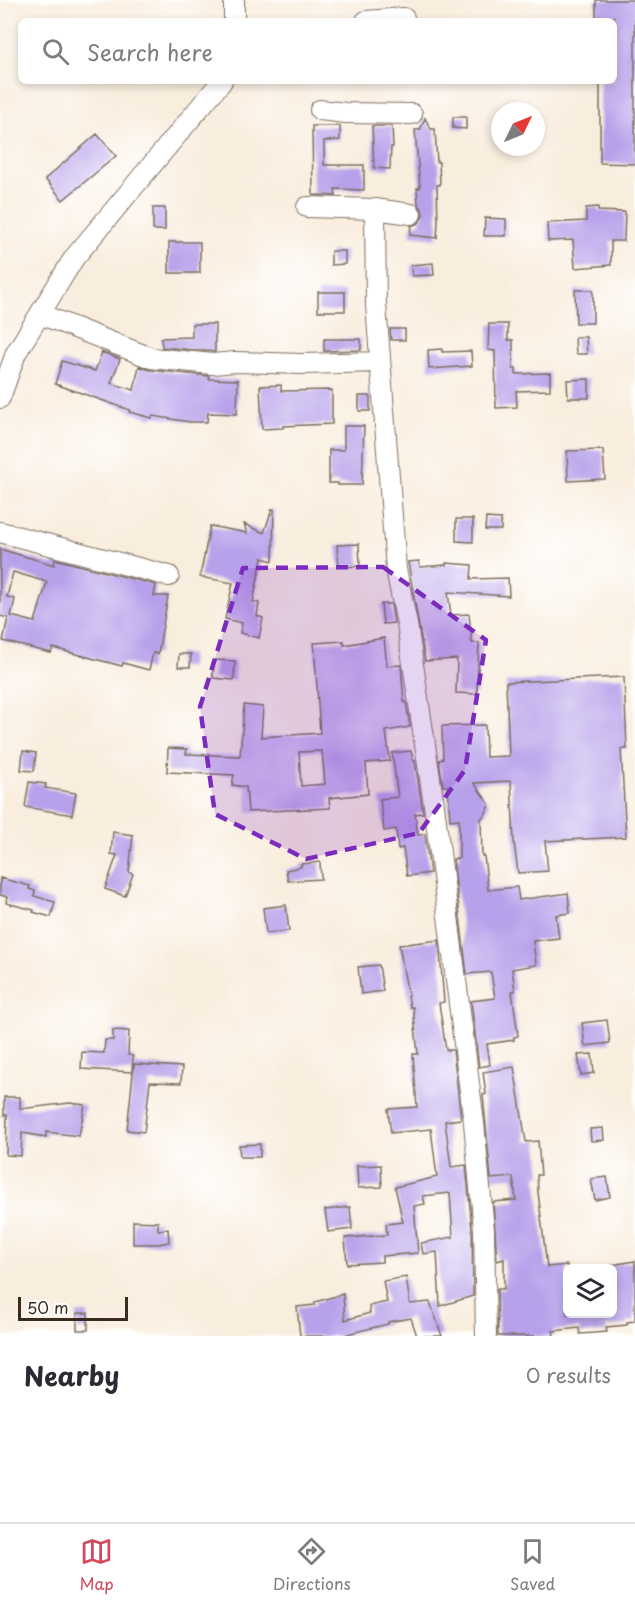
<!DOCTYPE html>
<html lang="en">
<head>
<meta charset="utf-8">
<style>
  body { margin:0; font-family:"Playpen Sans",sans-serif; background:#f2f2f3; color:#2b2b33 }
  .controls { position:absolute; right:18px; bottom:18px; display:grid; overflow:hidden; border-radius:9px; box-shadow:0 3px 9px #0003 }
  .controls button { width:54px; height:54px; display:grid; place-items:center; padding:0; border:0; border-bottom:2px solid #e1e1e2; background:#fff; color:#2b2b33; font:30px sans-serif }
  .compass { position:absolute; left:491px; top:102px; width:54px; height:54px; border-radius:50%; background:#fff; box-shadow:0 3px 9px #0003; rotate:47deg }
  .scale { position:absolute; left:18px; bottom:15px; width:110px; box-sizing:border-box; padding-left:6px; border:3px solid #3b2a1e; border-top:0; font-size:16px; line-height:21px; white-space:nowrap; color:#3b2a1e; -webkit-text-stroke:4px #fff; paint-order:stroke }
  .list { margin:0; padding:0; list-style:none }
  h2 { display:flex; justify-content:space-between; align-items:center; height:78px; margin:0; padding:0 24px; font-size:26px }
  h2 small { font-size:20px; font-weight:400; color:#7c7c81 }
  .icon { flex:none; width:33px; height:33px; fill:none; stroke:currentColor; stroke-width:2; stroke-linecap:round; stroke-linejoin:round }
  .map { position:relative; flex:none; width:635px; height:1336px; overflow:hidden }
  .search { position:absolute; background:#fff; box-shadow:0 3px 9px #0003; left:18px; right:18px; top:18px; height:66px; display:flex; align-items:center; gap:15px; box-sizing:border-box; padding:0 21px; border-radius:9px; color:#7c7c81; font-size:22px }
  .sheet { height:186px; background:#fff }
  nav { display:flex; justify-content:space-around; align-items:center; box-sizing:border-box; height:84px; border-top:2px solid #e1e1e2; background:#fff; font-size:16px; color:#7c7c81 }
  nav a { display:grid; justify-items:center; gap:3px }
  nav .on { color:#d1495b }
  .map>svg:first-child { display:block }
</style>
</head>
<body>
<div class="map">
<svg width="635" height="1336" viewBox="0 0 635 1336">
  <rect width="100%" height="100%" fill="#fff"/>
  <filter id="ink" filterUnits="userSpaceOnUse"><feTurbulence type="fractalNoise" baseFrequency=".0167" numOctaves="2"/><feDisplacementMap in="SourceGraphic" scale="12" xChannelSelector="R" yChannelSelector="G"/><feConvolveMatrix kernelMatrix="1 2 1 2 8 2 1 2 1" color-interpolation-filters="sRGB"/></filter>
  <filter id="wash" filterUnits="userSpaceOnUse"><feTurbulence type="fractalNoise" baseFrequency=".008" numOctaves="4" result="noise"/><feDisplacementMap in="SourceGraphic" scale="24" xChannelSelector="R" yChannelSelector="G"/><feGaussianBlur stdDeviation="1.35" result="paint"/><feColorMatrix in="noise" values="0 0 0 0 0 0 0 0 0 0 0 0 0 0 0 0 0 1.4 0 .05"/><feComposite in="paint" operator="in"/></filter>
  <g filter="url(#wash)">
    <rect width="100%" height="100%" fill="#f9eddd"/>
    <g id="blocks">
      <path fill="#b7a1ea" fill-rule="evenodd" d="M 596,0 L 635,0 L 635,164 L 600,163 L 600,81 L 614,81 L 614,17 L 596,17 Z
        M 453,117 L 466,117 L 466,129 L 453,128 Z
        M 425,118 L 431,129 L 435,129 L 437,162 L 439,162 L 440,185 L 437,185 L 438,224 L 437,238 L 410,235 L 411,226 L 419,223 L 423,215 L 422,209 L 418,204 L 417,188 L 420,188 L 415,130 L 420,130 Z
        M 312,126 L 340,126 L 340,140 L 324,141 L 324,165 L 364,165 L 364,190 L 335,189 L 336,196 L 313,195 Z
        M 372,126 L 392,126 L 393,147 L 391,147 L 390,169 L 374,168 Z
        M 97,134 L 116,156 L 63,200 L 45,179 Z
        M 598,207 L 598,211 L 625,212 L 624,241 L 611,241 L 611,265 L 575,268 L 573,240 L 548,241 L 547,223 L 586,221 L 586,208 Z
        M 153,208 L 165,208 L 165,230 L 153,230 Z
        M 485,218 L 506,219 L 506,236 L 484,236 Z
        M 169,242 L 200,242 L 200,273 L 169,273 Z
        M 331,251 L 345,251 L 345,264 L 331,265 Z
        M 433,263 L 434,275 L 412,276 L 411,265 Z
        M 575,290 L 593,290 L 593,323 L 576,323 Z
        M 318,292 L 345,292 L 345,311 L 318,311 Z
        M 192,324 L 215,324 L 215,352 L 162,347 L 161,338 L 192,337 Z
        M 489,324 L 508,324 L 508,340 L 513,340 L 513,369 L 516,369 L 516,374 L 550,373 L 550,390 L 516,391 L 517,407 L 496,408 L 495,351 L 488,350 Z
        M 390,329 L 405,329 L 405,340 L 391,340 Z
        M 575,337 L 586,337 L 587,354 L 576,354 Z
        M 324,339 L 361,339 L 361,350 L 324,351 Z
        M 442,349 L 442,352 L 471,351 L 472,366 L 429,369 L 428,350 Z
        M 102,352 L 120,359 L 111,383 L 134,390 L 139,366 L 150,370 L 209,376 L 209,379 L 238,380 L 237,414 L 208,413 L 207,422 L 190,422 L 153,416 L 152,418 L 129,412 L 130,410 L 55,384 L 62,361 L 95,371 Z
        M 589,379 L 589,398 L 568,398 L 567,380 Z
        M 281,385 L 281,391 L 332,390 L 332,424 L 283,426 L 283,428 L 262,429 L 260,386 Z
        M 359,396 L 370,396 L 370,411 L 359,411 Z
        M 344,426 L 364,426 L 362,485 L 338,485 L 338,483 L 329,483 L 329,450 L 344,450 Z
        M 603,450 L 605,479 L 568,481 L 567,451 Z
        M 272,509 L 274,509 L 273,561 L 262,558 L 253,602 L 259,603 L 257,616 L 263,618 L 259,638 L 240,633 L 242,623 L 225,619 L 233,583 L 200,577 L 210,526 L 247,533 L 244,524 L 264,533 Z
        M 486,518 L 501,519 L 501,530 L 485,530 Z
        M 456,519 L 473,519 L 473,542 L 456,541 Z
        M 359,544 L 360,566 L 339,567 L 337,545 Z
        M 0,549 L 54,565 L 55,559 L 156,585 L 154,596 L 168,596 L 158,654 L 153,653 L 149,670 L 123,663 L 122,666 L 53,648 L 51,653 L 3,641 L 8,618 L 0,616 ZM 13,572 L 47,582 L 35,622 L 11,616 L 15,599 L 7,597 Z
        M 419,561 L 420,567 L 446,565 L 446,563 L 472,565 L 471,579 L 508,578 L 509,596 L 448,592 L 451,615 L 469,614 L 472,643 L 479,643 L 477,694 L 456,693 L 457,659 L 425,661 L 408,562 Z
        M 381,604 L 391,604 L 394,623 L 383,624 Z
        M 384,638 L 387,666 L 401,665 L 404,702 L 406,702 L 410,727 L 386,731 L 390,761 L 366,763 L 368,794 L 329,798 L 330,808 L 248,812 L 246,787 L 232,785 L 234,775 L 167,772 L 168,748 L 187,749 L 186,754 L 240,756 L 244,705 L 263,707 L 261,737 L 320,733 L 314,643 L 344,641 L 344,645 ZM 322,751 L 325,784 L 301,786 L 299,752 Z
        M 179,654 L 191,654 L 190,667 L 178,667 Z
        M 214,660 L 235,661 L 234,680 L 213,678 Z
        M 624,677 L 627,749 L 621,749 L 626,837 L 545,841 L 548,871 L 518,873 L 514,842 L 511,781 L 474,783 L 489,804 L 486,813 L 481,819 L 482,856 L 484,856 L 488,890 L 517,887 L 519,900 L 568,893 L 570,913 L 556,915 L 559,938 L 533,941 L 536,965 L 512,969 L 515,991 L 512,991 L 518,1036 L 514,1037 L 514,1040 L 487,1044 L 490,1065 L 479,1067 L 471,1001 L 495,998 L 491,972 L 467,974 L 453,859 L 459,858 L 459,819 L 450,820 L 448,786 L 443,786 L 439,760 L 443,759 L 442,726 L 485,725 L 486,757 L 509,756 L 506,682 Z
        M 23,751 L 36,753 L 34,771 L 21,770 Z
        M 411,751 L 413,761 L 415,761 L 423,813 L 415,814 L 418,835 L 425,834 L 430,873 L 407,876 L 403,848 L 398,849 L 396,829 L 384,831 L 380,799 L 398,797 L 392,753 Z
        M 29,782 L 46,784 L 45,788 L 76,793 L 72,815 L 25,807 Z
        M 113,832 L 133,835 L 129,872 L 133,874 L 125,896 L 105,889 L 117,855 L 111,854 Z
        M 320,862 L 321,879 L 288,881 L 286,870 L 301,867 L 301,864 Z
        M 0,878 L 30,886 L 29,889 L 35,891 L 34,896 L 55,902 L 51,917 L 33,912 L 34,910 L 6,903 L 7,897 L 0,895 Z
        M 286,905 L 289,931 L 266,933 L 263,908 Z
        M 439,940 L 444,1002 L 439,1003 L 446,1050 L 453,1050 L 461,1119 L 445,1121 L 451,1167 L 466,1165 L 472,1231 L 473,1296 L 440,1306 L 437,1252 L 423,1254 L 421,1243 L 453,1237 L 450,1193 L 423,1196 L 425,1204 L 414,1206 L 418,1253 L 382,1256 L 382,1262 L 347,1264 L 345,1238 L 387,1235 L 386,1224 L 403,1222 L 395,1187 L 437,1177 L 431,1129 L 391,1133 L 388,1109 L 417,1107 L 413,1054 L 418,1054 L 413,1007 L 410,1007 L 399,945 Z
        M 379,965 L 383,991 L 361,994 L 358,967 Z
        M 607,1020 L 610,1043 L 585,1046 L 582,1023 Z
        M 113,1030 L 129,1031 L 128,1055 L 133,1056 L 132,1072 L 81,1069 L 82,1052 L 104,1053 L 105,1040 L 113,1040 Z
        M 592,1054 L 594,1073 L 581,1075 L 578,1055 Z
        M 134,1064 L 182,1067 L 181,1083 L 150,1082 L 144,1132 L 127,1130 Z
        M 514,1067 L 526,1142 L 538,1141 L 541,1175 L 537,1175 L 538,1192 L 547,1267 L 567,1265 L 567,1314 L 612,1314 L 612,1265 L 635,1261 L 635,1321 L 627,1322 L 627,1325 L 606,1327 L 607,1332 L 580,1334 L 579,1328 L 553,1331 L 554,1336 L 498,1336 L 497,1289 L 504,1289 L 504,1259 L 497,1261 L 493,1202 L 516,1200 L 513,1177 L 491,1179 L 483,1095 L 486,1094 L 483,1072 Z
        M 4,1097 L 20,1097 L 20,1109 L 70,1103 L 85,1105 L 79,1136 L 46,1132 L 46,1137 L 22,1133 L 21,1156 L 6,1155 L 7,1115 L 4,1115 Z
        M 603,1128 L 604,1140 L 591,1141 L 590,1129 Z
        M 260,1144 L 260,1157 L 240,1157 L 239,1145 Z
        M 381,1165 L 382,1187 L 358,1188 L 357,1166 Z
        M 607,1177 L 610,1197 L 595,1200 L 591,1179 Z
        M 350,1207 L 352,1229 L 328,1232 L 325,1210 Z
        M 133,1221 L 158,1222 L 158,1230 L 168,1229 L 169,1242 L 158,1244 L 133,1244 Z
        M 406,1277 L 410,1304 L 430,1302 L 442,1336 L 417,1336 L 411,1318 L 388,1322 L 388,1324 L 347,1334 L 347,1336 L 300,1336 L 297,1307 L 315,1305 L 315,1302 L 343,1294 L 345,1320 L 370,1313 L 369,1306 L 387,1302 L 383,1281 Z
        M 77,1313 L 88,1313 L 88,1330 L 77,1330 Z"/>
    </g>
  </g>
  <g filter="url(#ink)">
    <use href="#blocks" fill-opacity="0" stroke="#7e6e61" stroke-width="1.5"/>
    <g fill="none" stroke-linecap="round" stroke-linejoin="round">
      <g stroke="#7e6e61" stroke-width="22">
        <path id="minor" d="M 234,21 L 234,0
          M 366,21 L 404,18
          M 320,110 L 346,113 L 412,114
          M 307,207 L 375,209 L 411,214
          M 375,209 L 376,305 L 396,569 L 407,624 L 434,805 L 474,1123 L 484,1230 L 486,1336
          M 40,314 L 151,358 L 213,364 L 235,362 L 302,364 L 380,362
          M 0,398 L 16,353 L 74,258 L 222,81
          M 0,532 L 169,576"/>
      </g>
      <use href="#minor" stroke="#fff" stroke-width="20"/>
    </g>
  </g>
  <path fill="#7b2cbf" fill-opacity="0.2" stroke="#7b2cbf" stroke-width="4.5" stroke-dasharray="12 8" stroke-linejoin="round" d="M 383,567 L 486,640 L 465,770 L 419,833 L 306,859 L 215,814 L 200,707 L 243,568 Z"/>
</svg>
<div class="controls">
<button><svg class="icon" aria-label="layers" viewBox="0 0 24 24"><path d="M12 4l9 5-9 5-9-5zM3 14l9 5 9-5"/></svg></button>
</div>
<svg class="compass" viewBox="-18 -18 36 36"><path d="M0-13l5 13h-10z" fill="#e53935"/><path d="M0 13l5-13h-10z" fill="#7c7c81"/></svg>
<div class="scale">50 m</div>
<div class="search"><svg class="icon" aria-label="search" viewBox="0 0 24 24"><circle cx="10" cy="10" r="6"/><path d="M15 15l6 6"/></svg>Search here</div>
</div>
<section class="sheet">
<h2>Nearby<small>0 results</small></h2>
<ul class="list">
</ul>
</section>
<nav>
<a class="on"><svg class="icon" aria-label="map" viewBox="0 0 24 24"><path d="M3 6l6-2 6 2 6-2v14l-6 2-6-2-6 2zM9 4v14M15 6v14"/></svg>Map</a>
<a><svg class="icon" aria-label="directions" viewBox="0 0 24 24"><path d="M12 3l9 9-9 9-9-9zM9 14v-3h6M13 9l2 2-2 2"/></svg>Directions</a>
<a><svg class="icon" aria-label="saved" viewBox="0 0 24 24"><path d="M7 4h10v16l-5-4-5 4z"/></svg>Saved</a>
</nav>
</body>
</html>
